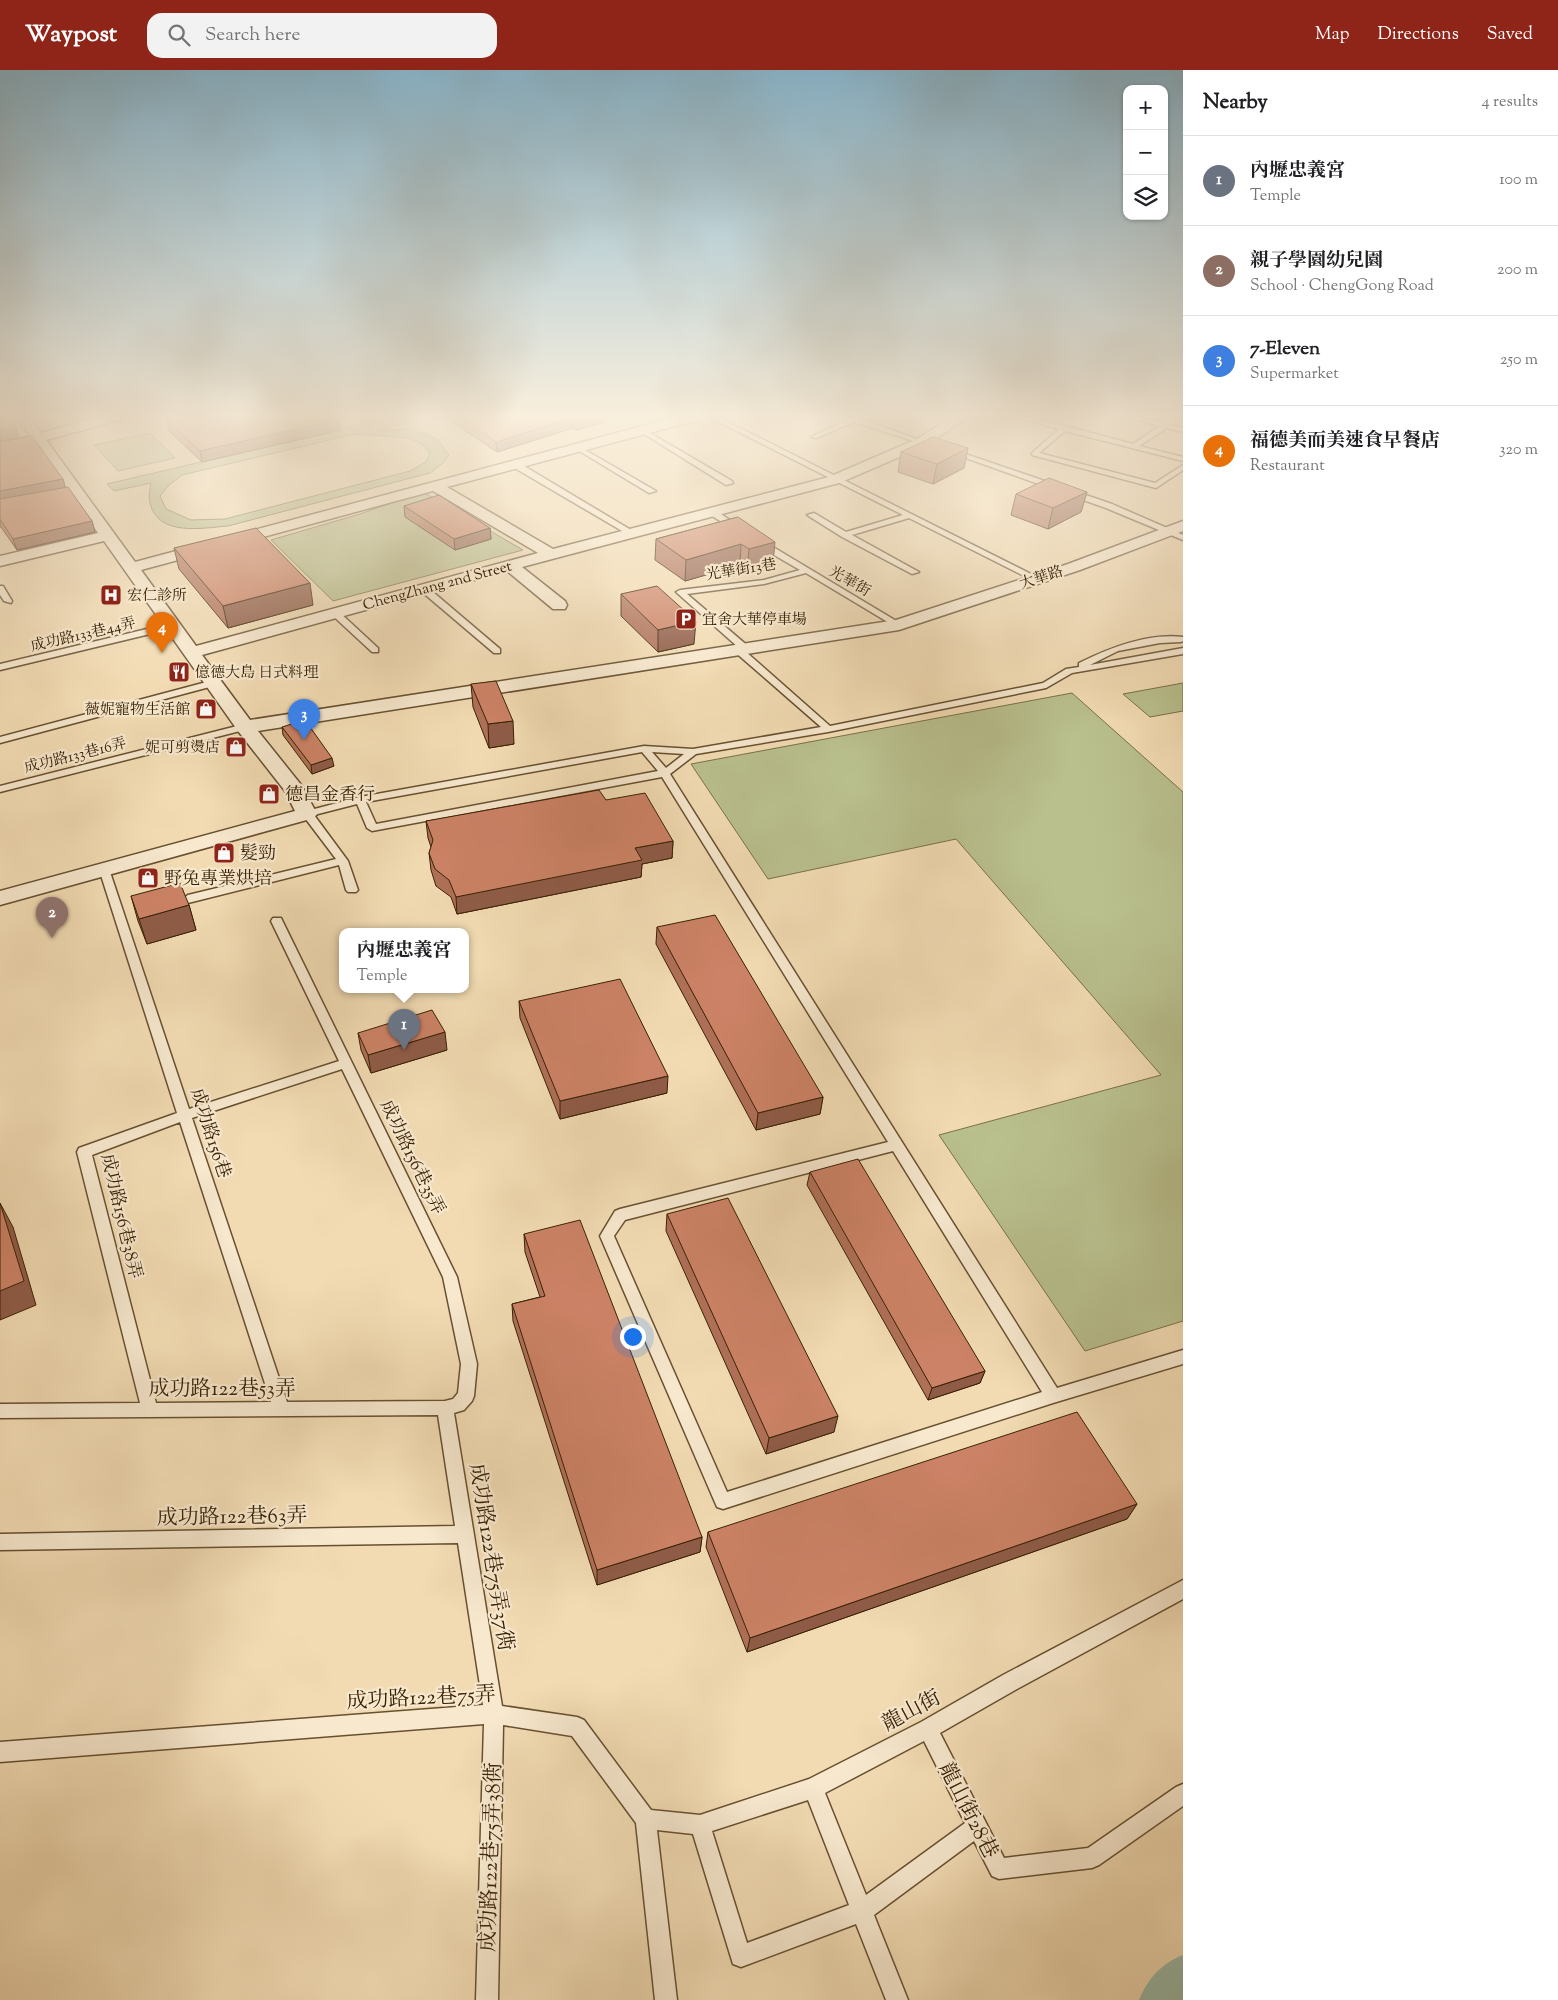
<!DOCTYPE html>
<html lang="en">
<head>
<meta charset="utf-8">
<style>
  body { margin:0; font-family:"Sorts Mill Goudy","Noto Serif TC",serif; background:#f2f2f2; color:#202124 }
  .controls { position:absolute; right:15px; top:15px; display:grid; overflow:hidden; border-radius:10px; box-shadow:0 1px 4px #0004 }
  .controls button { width:45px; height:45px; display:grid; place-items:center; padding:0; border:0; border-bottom:1px solid #e0e0e0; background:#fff; color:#202124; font:25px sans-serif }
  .you { position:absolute; left:632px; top:1266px; width:18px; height:18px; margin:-12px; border:4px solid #fff; border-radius:50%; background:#1a73e8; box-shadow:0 0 0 8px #1a73e833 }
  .badge { display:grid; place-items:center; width:32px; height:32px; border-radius:50%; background:#8f2418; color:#fff; font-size:16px; font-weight:700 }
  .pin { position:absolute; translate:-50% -41px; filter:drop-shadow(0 1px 2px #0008) }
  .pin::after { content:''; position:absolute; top:26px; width:18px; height:15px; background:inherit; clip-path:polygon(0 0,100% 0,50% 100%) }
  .popup { position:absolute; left:339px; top:858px; width:130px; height:65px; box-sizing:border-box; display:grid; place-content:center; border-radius:10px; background:#fff; filter:drop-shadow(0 1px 4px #0005); font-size:16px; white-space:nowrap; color:#757577 }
  .popup b { font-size:19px; color:#202124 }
  .popup::after { content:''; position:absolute; left:50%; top:100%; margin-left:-10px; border:10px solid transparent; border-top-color:#fff }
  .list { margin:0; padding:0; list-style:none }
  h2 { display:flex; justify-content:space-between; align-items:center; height:65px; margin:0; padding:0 20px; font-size:21px }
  h2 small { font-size:16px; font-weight:400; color:#757577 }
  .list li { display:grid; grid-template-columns:32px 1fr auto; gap:15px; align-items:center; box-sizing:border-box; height:90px; padding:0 20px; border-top:1px solid #e0e0e0 }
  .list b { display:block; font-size:19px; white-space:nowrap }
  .list p { margin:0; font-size:16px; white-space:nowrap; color:#757577 }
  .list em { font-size:16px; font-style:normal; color:#757577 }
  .icon { flex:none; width:28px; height:28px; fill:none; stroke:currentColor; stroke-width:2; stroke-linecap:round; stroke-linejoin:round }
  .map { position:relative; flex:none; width:1183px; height:1930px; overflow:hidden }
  header { display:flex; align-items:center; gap:30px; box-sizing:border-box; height:70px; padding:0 25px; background:#8f2418; color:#fff }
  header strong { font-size:24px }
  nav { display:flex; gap:28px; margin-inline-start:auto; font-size:18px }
  .search { width:350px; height:45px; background:#f2f2f2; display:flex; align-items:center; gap:12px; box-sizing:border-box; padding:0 18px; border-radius:15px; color:#757577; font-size:19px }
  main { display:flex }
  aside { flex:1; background:#fff }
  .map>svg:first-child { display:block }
</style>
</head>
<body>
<header>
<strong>Waypost</strong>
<div class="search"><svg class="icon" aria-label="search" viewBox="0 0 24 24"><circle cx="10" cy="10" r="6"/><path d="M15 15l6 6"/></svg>Search here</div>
<nav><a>Map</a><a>Directions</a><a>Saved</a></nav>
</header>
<main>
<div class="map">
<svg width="1183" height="1930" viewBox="0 0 1183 1930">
  <rect width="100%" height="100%" fill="#f2dbb3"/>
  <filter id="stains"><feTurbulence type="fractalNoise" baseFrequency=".004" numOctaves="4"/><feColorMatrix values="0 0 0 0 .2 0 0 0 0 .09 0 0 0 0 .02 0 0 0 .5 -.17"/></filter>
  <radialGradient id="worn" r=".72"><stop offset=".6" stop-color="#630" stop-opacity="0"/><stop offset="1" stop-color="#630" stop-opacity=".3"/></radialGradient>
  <path fill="#b9c08e" stroke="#797049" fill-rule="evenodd" d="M 393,347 L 402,347 L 409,352 L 378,360 L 409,359 L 426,364 L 438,370 L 449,385 L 443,393 L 430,403 L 228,456 C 202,458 158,467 150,433 C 148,427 150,419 151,413 L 114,421 L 107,414 ZM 355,364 L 409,368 L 422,374 L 430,383 L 426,392 L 410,401 L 225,449 L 191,450 L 166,439 L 160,426 L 169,415 L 182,405 Z
    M 150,363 L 175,388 L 118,401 L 94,375 Z
    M 423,422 L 523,480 L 333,531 L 271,470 L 360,444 Z
    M 1183,613 L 1183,641 L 1150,647 L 1123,624 Z
    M 1072,623 L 1183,722 L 1183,1251 L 1085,1281 L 939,1065 L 1161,1005 L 956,769 L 768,809 L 691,694 Z"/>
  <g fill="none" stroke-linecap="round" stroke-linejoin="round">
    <path fill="#9bbbaa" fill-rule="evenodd" d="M 1183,1885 L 1183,1930 L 1139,1930 C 1148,1908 1161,1894 1183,1885 Z"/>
    <g stroke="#675030" stroke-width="3">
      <path id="service" d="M 709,347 L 718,347 L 1039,508 L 1032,510 L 909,448 L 852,465 L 919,502 L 912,504 L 842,467 L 807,445 L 814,443 L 846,462 L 903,445 Z
        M 853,347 L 863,347 L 860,349 L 934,375 L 929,376 L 854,352 L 816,368 L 811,367 Z
        M 1018,347 L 1030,347 L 1133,374 L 1160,356 L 1128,347 L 1141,347 L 1164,353 L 1168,347 L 1175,347 L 1170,355 L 1183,358 L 1183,362 L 1167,358 L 1139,376 L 1183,387 L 1183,391 L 1065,361 L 1039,383 L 1155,413 L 1183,395 L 1183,400 L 1156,418 L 1032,385 L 1032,383 L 1059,359 Z
        M 643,359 L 732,411 L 733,413 L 726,415 L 641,362 L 641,360 Z
        M 576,377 L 580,377 L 656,421 L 649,423 L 576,379 Z
        M 951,379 L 1112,434 L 1183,465 L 1183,470 L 1106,438 L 949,382 L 949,380 Z
        M 513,393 L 519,393 L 636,463 L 629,465 L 513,397 Z
        M 709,440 L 715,440 L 743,459 L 736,461 L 709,444 Z
        M 757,471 L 763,471 L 903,555 L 896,557 L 806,503 L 764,514 L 687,524 L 749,577 L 749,581 L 745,581 L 830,656 L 1043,613 L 1066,599 L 1079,597 L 1079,593 C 1110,578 1147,563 1183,567 L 1183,571 L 1181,572 L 1160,573 L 1118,581 L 1090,595 L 1183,578 L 1183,584 L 1072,603 L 1046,618 L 828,662 L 696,684 L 670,704 L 1057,1318 L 1183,1280 L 1183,1294 L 1053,1333 L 723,1439 L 717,1437 L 600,1166 L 615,1141 L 620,1139 L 888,1072 L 662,707 L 372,761 L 367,758 L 357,734 L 314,745 L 348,791 L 358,820 L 356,822 L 348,822 L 346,820 L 339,795 L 188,833 L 182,829 L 188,825 L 336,789 L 302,744 L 303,742 L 360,727 L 644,676 L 693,679 L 821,657 L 735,582 L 735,578 L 739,578 L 676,522 L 680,520 L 764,510 L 800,500 L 757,475 ZM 642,682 L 658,701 L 376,754 L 366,732 ZM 652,682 L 684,684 L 666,698 ZM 893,1081 L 1042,1322 L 727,1422 L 614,1166 L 625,1150 Z
        M 0,516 L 3,516 L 12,531 L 11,533 L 4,531 L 0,525 Z
        M 421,517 L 427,517 L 500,579 L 500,583 L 494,583 L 421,521 Z
        M 332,541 L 338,541 L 378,578 L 378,582 L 372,582 L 332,545 Z
        M 172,553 L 176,556 L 175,558 L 0,600 L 0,594 Z
        M 214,610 L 217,611 L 217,615 L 0,673 L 0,667 Z
        M 245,654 L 250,657 L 248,659 L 0,722 L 0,716 Z
        M 104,796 L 109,799 L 189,1039 L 339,991 L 271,851 L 273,848 L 281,848 L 457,1207 L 477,1294 L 474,1326 L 472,1331 L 464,1340 L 454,1343 L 502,1636 L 577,1647 L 584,1650 L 651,1740 L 700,1745 L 809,1709 L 921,1652 L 1003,1605 L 1183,1510 L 1183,1529 L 1017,1619 L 940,1663 L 1004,1788 L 1088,1778 L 1176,1717 L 1183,1714 L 1183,1736 L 1099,1795 L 1092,1798 L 999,1809 L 992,1806 L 974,1771 L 874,1845 L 908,1930 L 886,1930 L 856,1854 L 741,1897 L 733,1894 L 693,1764 L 657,1760 L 677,1930 L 655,1930 L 636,1753 L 572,1666 L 503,1655 L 498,1930 L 476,1930 L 484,1654 L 0,1692 L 0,1672 L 483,1635 L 458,1473 L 0,1480 L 0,1464 L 455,1456 L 438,1345 L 0,1348 L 0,1334 L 140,1333 L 77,1082 L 79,1078 L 177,1043 L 99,799 ZM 342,999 L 443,1207 L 461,1294 L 458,1323 L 453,1329 L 445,1331 L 287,1332 L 192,1048 ZM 180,1052 L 271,1332 L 156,1333 L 92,1085 ZM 924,1671 L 965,1753 L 866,1825 L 825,1723 ZM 808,1730 L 849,1835 L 747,1873 L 712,1761 Z"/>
    </g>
    <g stroke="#675030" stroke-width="3">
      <path id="minor" d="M 17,347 L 30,347 L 41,363 L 98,347 L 121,347 L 120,350 L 46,370 L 135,492 L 676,347 L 699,347 L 698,350 L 447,417 L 553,479 L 829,407 L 917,369 L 952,347 L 968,347 L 927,375 L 839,413 L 522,497 L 565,531 L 567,535 L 565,539 L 553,539 L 507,501 L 202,585 L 250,650 L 896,550 L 1068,494 L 1183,451 L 1183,461 L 1080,500 L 899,560 L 258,661 L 302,716 L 317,744 L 314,748 L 0,835 L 0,821 L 295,741 L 285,721 L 238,661 L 104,471 L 0,496 L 0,486 L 98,463 L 35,373 L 0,382 L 0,374 L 30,366 ZM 433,421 L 538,483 L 196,576 L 141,500 Z"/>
    </g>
    <use href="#service" fill="#f7e8ce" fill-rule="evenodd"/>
    <use href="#minor" fill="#f7e8ce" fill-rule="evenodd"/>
  </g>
  <path fill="#af7058" stroke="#392104" d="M 183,347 L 347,347 L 339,349 L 341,360 L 202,392 L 169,361 L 167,351 Z
    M 445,347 L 606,347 L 606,352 L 576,360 L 573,358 L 497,382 Z
    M 0,348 L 19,367 L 2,372 L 63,409 L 65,417 L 92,451 L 95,462 L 17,480 L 1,457 L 0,457 Z
    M 968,378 L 964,398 L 933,414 L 898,402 L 901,382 Z
    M 1087,422 L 1081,442 L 1048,459 L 1011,445 L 1016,424 Z
    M 404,436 L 490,458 L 491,469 L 455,480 L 405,447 Z
    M 738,447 L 773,493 L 747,500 L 740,495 L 685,511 L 655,490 L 656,469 Z
    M 174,478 L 313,535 L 228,558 L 179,499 Z
    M 621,524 L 694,574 L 658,582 L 621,546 Z
    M 471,614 L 514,674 L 489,678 L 473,637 Z
    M 282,657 L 334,696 L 312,704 L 283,665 Z
    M 606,730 L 673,771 L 672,788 L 642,794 L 641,807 L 457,844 L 451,827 L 436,816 L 431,800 L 429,783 L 431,777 L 428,768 L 426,751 Z
    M 131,826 L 189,835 L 196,860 L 147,874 L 138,851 Z
    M 657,857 L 823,1027 L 820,1044 L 756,1060 L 656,874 Z
    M 519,931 L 667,1023 L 560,1049 L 520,948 Z
    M 358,963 L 447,980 L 371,1003 L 361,980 Z
    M 810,1102 L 985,1301 L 980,1313 L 928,1330 L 807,1115 Z
    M 667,1144 L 834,1362 L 766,1384 L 666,1161 Z
    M 524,1164 L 702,1467 L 700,1482 L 597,1515 L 513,1251 L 512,1234 L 540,1227 L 525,1182 Z
    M 1137,1434 L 1127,1449 L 747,1582 L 706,1477 L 708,1462 Z"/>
  <path fill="#8f5b47" stroke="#392104" d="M 330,347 L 347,347 L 339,349 L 341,360 L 202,392 L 200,381 Z
    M 583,347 L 606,347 L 606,352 L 576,360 L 576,349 Z
    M 573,348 L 573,358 L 497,382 L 496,372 Z
    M 16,356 L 19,367 L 0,372 L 0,361 Z
    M 968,378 L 964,398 L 933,414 L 937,394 Z
    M 63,409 L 66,420 L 0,433 L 0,421 Z
    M 1087,422 L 1081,442 L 1048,459 L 1053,438 Z
    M 92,451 L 95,462 L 17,480 L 13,469 Z
    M 490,458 L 491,469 L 455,480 L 454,469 Z
    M 775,472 L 773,493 L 747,500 L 749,479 Z
    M 741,474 L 740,495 L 685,511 L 686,490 Z
    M 310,513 L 313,535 L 228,558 L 223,536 Z
    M 696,551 L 694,574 L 658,582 L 658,560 Z
    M 513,651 L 514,674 L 489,678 L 488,654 Z
    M 332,688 L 334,696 L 312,704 L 311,695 Z
    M 673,771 L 672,788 L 642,794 L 641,807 L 457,844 L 456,827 L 635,778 Z
    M 189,835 L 196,860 L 147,874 L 139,849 Z
    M 445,962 L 447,980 L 371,1003 L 368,985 Z
    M 668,1006 L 667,1023 L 560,1049 L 560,1031 Z
    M 823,1027 L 820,1044 L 756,1060 L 758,1043 Z
    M 0,1133 L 13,1157 L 36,1235 L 0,1250 Z
    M 985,1301 L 980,1313 L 928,1330 L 932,1318 Z
    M 838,1346 L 834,1362 L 766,1384 L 769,1368 Z
    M 1137,1434 L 1127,1449 L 747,1582 L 750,1568 Z
    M 702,1467 L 700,1482 L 597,1515 L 597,1500 Z"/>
  <path fill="#cc8266" stroke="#392104" d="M 12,347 L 16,356 L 0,361 L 0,348 Z
    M 183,347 L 337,347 L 339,349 L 200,381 L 167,351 Z
    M 460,347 L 583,347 L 576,349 L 573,348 L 496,372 Z
    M 32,366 L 63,409 L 0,421 L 0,372 Z
    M 933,367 L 968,378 L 937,394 L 901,382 Z
    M 1049,408 L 1087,422 L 1053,438 L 1016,424 Z
    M 68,417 L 92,451 L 13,469 L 0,449 L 0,429 Z
    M 439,425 L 490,458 L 454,469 L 404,436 Z
    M 738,447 L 775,472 L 749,479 L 741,474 L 686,490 L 656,469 Z
    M 256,458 L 310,513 L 223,536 L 174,478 Z
    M 657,516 L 696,551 L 658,560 L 621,524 Z
    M 496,611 L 513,651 L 488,654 L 471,614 Z
    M 305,650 L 332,688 L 311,695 L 282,657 Z
    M 599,720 L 606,730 L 645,723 L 673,771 L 635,778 L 642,790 L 456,827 L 449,810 L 435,799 L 429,783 L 433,770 L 426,751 Z
    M 180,813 L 189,835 L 139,849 L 131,826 Z
    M 715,845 L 823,1027 L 758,1043 L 657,857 Z
    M 620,909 L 668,1006 L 560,1031 L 519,931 Z
    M 432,940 L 445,962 L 368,985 L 358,963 Z
    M 858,1089 L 985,1301 L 932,1318 L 810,1102 Z
    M 728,1128 L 838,1346 L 769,1368 L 667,1144 Z
    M 0,1133 L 24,1211 L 0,1221 Z
    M 580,1150 L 702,1467 L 597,1500 L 512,1234 L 545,1226 L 524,1164 Z
    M 1077,1342 L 1137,1434 L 750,1568 L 708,1462 Z"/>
  <linearGradient id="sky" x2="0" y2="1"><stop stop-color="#89b7cf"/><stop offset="0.56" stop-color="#f9efdd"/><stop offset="1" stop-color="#f9efdd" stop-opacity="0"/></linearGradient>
  <rect width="1183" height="618" fill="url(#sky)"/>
  <defs>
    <g id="hospital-square" transform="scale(1.125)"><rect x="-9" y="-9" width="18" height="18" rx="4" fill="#8f2418" stroke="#f7e8ce"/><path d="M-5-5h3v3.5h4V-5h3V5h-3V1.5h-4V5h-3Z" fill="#fff"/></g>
    <g id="parking-square" transform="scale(1.125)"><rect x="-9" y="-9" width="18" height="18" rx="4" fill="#8f2418" stroke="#f7e8ce"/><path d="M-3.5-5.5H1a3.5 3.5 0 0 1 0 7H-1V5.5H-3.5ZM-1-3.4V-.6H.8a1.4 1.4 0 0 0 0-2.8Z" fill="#fff"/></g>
    <g id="restaurant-square" transform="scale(1.125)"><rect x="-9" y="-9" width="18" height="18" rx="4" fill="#8f2418" stroke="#f7e8ce"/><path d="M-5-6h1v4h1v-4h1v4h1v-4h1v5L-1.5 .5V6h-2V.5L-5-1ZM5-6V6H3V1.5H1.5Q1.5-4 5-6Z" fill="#fff"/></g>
    <g id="shop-square" transform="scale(1.125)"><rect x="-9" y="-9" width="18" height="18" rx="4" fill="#8f2418" stroke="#f7e8ce"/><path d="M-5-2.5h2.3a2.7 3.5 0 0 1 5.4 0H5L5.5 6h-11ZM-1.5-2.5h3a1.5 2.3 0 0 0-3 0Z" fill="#fff"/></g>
  </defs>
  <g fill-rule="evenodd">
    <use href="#hospital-square" x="111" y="525"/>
    <use href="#parking-square" x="686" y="549"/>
    <use href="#restaurant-square" x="179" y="602"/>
    <use href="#shop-square" x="206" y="639"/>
    <use href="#shop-square" x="236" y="677"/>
    <use href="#shop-square" x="269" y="724"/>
    <use href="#shop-square" x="224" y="783"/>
    <use href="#shop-square" x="148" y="808"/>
  </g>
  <g text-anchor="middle" stroke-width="4.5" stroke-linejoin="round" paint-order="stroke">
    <g font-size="15" fill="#392104" stroke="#f7e8ce">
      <text transform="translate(741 499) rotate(-9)" y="5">光華街13巷</text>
      <text transform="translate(1041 507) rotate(-18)" y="5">大華路</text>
      <text transform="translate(850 511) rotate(30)" y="5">光華街</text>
      <text transform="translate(437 515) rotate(-15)" y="5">ChengZhang 2nd Street</text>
      <text transform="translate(83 564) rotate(-13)" y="5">成功路133巷44弄</text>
      <text transform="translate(75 685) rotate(-14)" y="5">成功路133巷16弄</text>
    </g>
    <g font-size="15" fill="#392104" stroke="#f7e8ce" text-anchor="start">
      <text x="127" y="530">宏仁診所</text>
      <text x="702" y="554">宜舍大華停車場</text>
      <text x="195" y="607">億德大島 日式料理</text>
      <text x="190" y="644" text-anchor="end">薇妮寵物生活館</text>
      <text x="220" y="682" text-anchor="end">妮可剪燙店</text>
    </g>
    <g font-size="18" fill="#392104" stroke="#f7e8ce" text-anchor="start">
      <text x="285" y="730">德昌金香行</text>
      <text x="240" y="789">髮勁</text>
      <text x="164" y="814">野兔專業烘培</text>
    </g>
    <g font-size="18" fill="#392104" stroke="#f7e8ce">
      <text transform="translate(211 1063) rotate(72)" y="6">成功路156巷</text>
      <text transform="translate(413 1087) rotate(64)" y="6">成功路156巷35弄</text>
      <text transform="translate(122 1146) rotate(77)" y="6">成功路156巷38弄</text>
    </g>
    <g font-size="21" fill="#392104" stroke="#f7e8ce">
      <text x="222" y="1325">成功路122巷53弄</text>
      <text transform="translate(232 1446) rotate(-1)" y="7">成功路122巷63弄</text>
      <text transform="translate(492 1487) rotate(81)" y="7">成功路122巷75弄37衖</text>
      <text transform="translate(421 1627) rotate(-3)" y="7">成功路122巷75弄</text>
      <text transform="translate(911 1640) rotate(-28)" y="7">龍山街</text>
      <text transform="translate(969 1740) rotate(63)" y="7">龍山街28巷</text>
      <text transform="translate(490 1787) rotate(-88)" y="7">成功路122巷75弄38衖</text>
    </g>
  </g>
  <rect width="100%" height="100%" filter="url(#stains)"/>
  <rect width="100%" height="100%" fill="url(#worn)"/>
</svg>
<div class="controls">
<button>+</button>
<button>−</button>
<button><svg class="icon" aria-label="layers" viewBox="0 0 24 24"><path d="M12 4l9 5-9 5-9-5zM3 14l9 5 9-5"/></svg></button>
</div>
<div class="you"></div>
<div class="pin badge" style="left:404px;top:980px;background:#6b7280">1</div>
<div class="popup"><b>內壢忠義宮</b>Temple</div>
<div class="pin badge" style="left:52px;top:868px;background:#8d6e63">2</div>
<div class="pin badge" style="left:304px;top:670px;background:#3f7fe0">3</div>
<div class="pin badge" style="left:162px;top:583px;background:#e8710a">4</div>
</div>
<aside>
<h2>Nearby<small>4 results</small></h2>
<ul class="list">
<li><span class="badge" style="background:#6b7280">1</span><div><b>內壢忠義宮</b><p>Temple</p></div><em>100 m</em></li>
<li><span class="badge" style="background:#8d6e63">2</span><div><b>親子學園幼兒園</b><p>School · ChengGong Road</p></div><em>200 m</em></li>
<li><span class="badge" style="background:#3f7fe0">3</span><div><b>7-Eleven</b><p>Supermarket</p></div><em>250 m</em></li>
<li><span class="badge" style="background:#e8710a">4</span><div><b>福德美而美速食早餐店</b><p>Restaurant</p></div><em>320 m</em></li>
</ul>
</aside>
</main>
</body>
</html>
